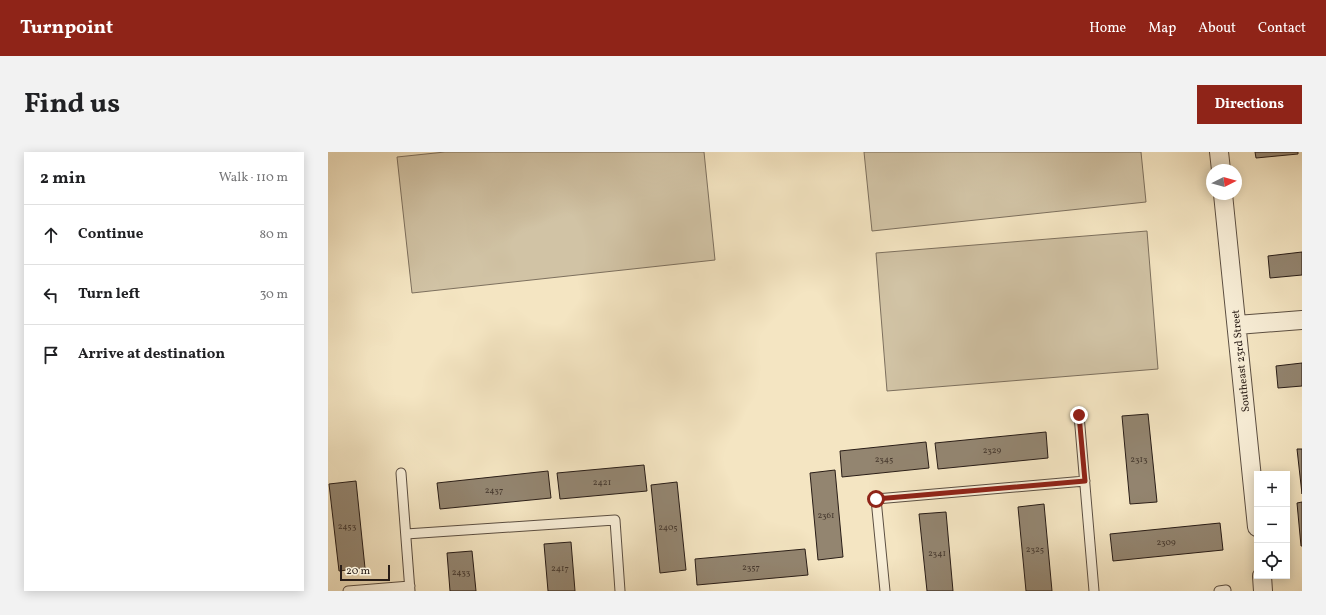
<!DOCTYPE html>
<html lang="en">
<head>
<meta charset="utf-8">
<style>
  body { margin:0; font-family:Vollkorn,serif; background:#f2f2f2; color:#202124 }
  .controls { position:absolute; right:12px; bottom:12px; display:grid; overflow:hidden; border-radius:0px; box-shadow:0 2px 10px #0003 }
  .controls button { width:36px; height:36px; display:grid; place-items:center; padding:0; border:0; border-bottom:1px solid #e0e0e0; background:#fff; color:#202124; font:20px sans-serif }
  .compass { position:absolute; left:878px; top:12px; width:36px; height:36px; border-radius:50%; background:#fff; box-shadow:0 2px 10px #0003; rotate:84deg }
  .scale { position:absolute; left:12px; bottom:10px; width:50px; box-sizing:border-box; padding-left:4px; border:2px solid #291d17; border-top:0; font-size:11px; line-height:14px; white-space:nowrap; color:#291d17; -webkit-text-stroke:3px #f8eed7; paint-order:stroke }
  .stop { position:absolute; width:12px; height:12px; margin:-9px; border:3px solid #8f2418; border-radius:50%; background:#fff }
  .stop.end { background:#8f2418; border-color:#fff; box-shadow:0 1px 4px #0008 }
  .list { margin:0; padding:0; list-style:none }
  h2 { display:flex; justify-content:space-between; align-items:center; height:52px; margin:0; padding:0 16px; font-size:17px }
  h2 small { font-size:13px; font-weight:400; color:#757577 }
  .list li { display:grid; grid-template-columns:26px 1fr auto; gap:12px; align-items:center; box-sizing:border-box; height:60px; padding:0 16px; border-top:1px solid #e0e0e0 }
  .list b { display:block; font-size:15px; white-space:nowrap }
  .list em { font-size:13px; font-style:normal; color:#757577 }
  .icon { flex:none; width:22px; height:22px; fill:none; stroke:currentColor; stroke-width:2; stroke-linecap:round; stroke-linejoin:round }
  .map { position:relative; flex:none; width:974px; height:439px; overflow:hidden; border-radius:0px }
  header { display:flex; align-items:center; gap:24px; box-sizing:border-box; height:56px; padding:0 20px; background:#8f2418; color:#fff }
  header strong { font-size:19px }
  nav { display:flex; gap:22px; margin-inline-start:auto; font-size:14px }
  .intro { display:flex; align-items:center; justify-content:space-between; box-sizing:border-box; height:96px; padding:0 24px }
  h1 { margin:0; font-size:28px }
  .button { padding:10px 18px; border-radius:0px; background:#8f2418; color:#fff; font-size:14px; font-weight:700 }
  main { display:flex; gap:24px; padding:0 24px }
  aside { flex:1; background:#fff; border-radius:0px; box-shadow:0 2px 10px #0003 }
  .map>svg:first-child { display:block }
</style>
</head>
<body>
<header>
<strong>Turnpoint</strong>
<nav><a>Home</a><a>Map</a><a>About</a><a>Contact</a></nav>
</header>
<div class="intro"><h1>Find us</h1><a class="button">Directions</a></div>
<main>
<aside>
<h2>2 min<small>Walk · 110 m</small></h2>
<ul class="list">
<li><svg class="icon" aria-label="ahead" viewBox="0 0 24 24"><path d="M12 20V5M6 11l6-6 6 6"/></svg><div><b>Continue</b></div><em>80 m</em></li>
<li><svg class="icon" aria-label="left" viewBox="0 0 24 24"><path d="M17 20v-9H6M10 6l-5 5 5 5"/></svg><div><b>Turn left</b></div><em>30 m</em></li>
<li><svg class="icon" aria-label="arrive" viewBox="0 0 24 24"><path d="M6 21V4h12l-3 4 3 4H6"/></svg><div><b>Arrive at destination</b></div></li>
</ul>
</aside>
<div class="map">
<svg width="974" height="439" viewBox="0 0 974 439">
  <rect width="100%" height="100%" fill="#f4e5c2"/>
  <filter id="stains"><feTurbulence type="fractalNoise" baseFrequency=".005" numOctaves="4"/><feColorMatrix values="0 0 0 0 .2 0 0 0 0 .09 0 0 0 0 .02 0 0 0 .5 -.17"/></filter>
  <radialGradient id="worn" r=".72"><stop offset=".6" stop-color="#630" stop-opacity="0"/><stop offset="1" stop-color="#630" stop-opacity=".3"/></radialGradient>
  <path fill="#d1c3a5" stroke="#7d705e" d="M 117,0 L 376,0 L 387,108 L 84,141 L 69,5 Z
    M 536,0 L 813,0 L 818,50 L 544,79 Z
    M 819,79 L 830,217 L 559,239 L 548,101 Z"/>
  <path fill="#938570" stroke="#291d17" d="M 927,0 L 970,0 L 970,2 L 928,6 Z
    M 974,100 L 974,123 L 942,126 L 940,104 Z
    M 974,211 L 974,234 L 950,236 L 948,214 Z
    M 820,262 L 829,350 L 802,352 L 794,264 Z
    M 718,280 L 720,306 L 610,317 L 607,291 Z
    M 598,290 L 601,316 L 514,325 L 512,299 Z
    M 969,297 L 974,297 L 974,342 Z
    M 316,313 L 319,339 L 232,347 L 229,321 Z
    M 507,318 L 515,405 L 490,408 L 482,321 Z
    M 220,319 L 223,346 L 112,357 L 109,331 Z
    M 28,329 L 37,416 L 11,419 L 1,332 Z
    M 349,330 L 358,418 L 332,421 L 323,333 Z
    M 974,350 L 974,394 L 973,394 L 969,351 Z
    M 716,352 L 724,439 L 698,439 L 690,355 Z
    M 618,360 L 625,439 L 599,439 L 591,362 Z
    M 892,371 L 895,398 L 785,409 L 782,382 Z
    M 243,390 L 247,439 L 220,439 L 216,392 Z
    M 477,397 L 480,423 L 369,433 L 367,407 Z
    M 144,399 L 148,439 L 122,439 L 119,401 Z"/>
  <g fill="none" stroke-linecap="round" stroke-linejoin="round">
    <g stroke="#5c4f42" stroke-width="11">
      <path id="service" d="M 751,263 L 766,439
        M 73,321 L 82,439
        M 78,382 L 287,368 L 292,439
        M 20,439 L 82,434
        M 557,439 L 548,347 L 757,329
        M 891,439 L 898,438"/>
    </g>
    <g stroke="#5c4f42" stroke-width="20">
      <path id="minor" d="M 891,0 L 893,18
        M 895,42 L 929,375
        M 909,173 L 974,168
        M 934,424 L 935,439"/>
    </g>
    <use href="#service" stroke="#f8eed7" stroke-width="9"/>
    <use href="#minor" stroke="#f8eed7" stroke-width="18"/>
  </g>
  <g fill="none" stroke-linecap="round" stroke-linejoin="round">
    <path stroke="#8f2418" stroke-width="5" d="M 548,347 L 757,329 L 751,263"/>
  </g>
  <g text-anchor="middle" stroke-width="4" stroke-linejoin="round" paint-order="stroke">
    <g font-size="9" fill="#44372d">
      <text x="664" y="301">2329</text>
      <text x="556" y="310">2345</text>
      <text x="811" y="310">2313</text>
      <text x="274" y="333">2421</text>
      <text x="166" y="341">2437</text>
      <text x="498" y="366">2361</text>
      <text x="19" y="377">2453</text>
      <text x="340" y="378">2405</text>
      <text x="838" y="393">2309</text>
      <text x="707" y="400">2325</text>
      <text x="609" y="404">2341</text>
      <text x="423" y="418">2357</text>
      <text x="232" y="419">2417</text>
      <text x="133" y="423">2433</text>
    </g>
    <g font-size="11" fill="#291d17" stroke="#f8eed7">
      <text transform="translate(912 209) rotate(-96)" y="4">Southeast 23rd Street</text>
    </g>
  </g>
  <rect width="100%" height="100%" filter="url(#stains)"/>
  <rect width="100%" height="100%" fill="url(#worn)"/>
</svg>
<div class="controls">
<button>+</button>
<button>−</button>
<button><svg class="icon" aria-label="locate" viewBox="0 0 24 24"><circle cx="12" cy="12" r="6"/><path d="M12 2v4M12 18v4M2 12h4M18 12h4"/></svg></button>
</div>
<svg class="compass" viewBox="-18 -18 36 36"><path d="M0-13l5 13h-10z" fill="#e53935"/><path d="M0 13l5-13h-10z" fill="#757577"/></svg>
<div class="scale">20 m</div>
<div class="stop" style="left:548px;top:347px"></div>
<div class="stop end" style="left:751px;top:263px"></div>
</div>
</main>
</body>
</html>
